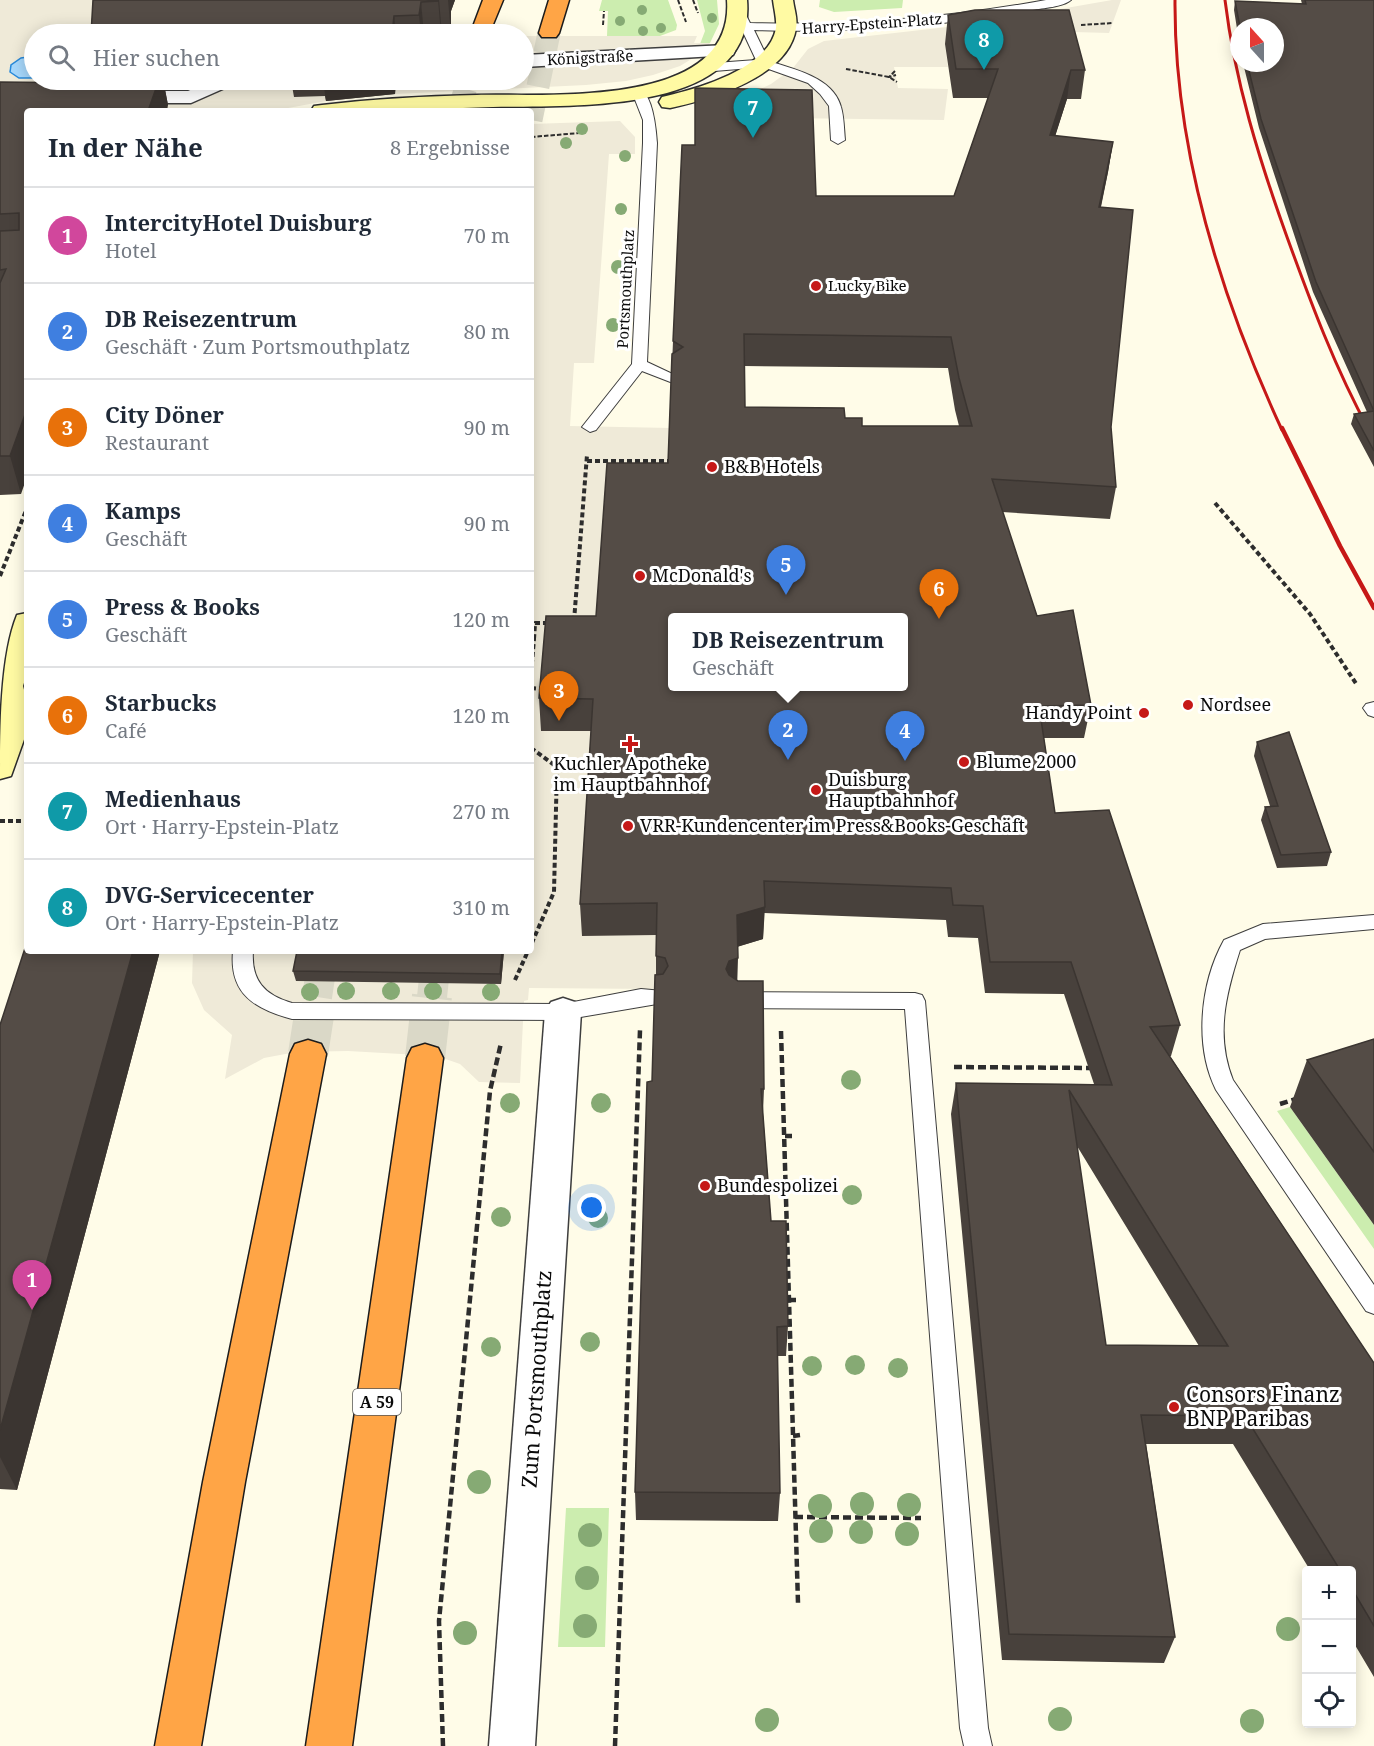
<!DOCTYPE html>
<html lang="de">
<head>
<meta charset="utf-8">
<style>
  body { margin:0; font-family:"Noto Serif",serif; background:#f2f2f3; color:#1f2937 }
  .controls { position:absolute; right:18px; bottom:18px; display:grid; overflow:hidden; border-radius:6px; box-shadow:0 3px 15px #0003 }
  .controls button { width:54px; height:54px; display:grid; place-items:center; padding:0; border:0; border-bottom:2px solid #e0e1e3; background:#fff; color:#1f2937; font:30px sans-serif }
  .compass { position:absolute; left:1230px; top:18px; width:54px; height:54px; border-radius:50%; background:#fff; box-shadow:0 3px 15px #0003; rotate:339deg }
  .you { position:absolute; left:592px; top:1208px; width:21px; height:21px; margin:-15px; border:4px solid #fff; border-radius:50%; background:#1a73e8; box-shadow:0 0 0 9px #1a73e833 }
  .badge { display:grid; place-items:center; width:39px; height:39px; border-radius:50%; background:#c61817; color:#fff; font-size:20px; font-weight:700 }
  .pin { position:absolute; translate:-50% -50px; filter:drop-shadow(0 2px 3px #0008) }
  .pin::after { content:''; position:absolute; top:32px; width:21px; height:18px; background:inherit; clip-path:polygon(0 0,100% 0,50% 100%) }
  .popup { position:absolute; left:668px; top:613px; width:240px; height:78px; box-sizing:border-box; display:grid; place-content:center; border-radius:6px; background:#fff; filter:drop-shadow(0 2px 4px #0005); font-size:20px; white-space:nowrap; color:#747a83 }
  .popup b { font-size:22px; color:#1f2937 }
  .popup::after { content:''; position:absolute; left:50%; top:100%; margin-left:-12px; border:12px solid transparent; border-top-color:#fff }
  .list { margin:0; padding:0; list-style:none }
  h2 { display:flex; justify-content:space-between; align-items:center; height:78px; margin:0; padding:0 24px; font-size:26px }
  h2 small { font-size:20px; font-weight:400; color:#747a83 }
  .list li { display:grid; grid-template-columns:39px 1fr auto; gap:18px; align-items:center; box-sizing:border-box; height:96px; padding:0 24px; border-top:2px solid #e0e1e3 }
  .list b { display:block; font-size:22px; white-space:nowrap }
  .list p { margin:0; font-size:20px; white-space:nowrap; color:#747a83 }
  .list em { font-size:20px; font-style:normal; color:#747a83 }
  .icon { flex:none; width:33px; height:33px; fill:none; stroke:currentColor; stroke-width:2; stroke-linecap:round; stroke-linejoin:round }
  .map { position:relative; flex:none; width:1374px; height:1746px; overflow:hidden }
  .search { position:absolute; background:#fff; box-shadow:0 3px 15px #0003; left:24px; top:24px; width:510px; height:66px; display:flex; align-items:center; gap:15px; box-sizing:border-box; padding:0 21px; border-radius:33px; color:#747a83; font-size:22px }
  .panel { position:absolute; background:#fff; box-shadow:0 3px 15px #0003; left:24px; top:108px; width:510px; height:846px; border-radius:6px }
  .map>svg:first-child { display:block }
</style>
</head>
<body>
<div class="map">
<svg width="1374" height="1746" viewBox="0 0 1374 1746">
  <rect width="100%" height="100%" fill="#fffce8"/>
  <path fill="#ccedaf" d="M 602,0 L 668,0 L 677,25 L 676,30 L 660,36 L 607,36 L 608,11 L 599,11 Z
    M 697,0 L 717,0 L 719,24 L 710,43 L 700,44 L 705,31 Z
    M 820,0 L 903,0 L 902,8 L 834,12 L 819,7 Z
    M 1290,1107 L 1374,1225 L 1374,1249 L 1277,1111 Z
    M 566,1508 L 609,1508 L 605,1647 L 558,1647 Z"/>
  <path fill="#efead8" d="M 0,0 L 99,0 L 102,34 L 34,34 L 34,56 L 15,61 L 9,69 L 13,75 L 26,79 L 342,80 L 327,96 L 326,101 L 272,111 L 27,111 L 0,128 Z
    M 1112,0 L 1121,0 L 1109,33 L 1074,32 L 945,44 L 948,67 L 894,67 L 898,88 L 948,89 L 944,120 L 695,117 L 695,112 L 742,98 L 771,84 L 793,68 L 808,49 L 824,41 L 974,24 Z
    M 524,36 L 697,36 L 694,43 L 710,43 L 703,52 L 680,66 L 653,75 L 626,81 L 586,85 L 395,94 L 396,83 L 391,80 L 524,80 Z
    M 620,121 L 635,137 L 635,154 L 609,154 L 594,363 L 574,363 L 570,426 L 671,428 L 668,495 L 598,648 L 577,731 L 594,731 L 658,935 L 656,989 L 529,988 L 528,1000 L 524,1001 L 520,1083 L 479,1082 L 460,1064 L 437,1056 L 348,1051 L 296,1052 L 264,1058 L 225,1079 L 232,1035 L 204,1010 L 192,983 L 193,951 L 301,951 L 296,981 L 500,984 L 504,951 L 531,951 L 531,124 Z"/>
  <path fill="#a7d8fc" stroke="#2889da" stroke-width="1.5" d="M 34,56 L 34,78 L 19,78 L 10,72 L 11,65 L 21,58 Z"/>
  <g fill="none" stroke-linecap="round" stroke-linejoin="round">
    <path stroke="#dad8c7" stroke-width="23" stroke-dasharray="23 11" stroke-linecap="butt" d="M 459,111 L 468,80
      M 531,120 L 549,33"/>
    <path stroke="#dad8c7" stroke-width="30" stroke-dasharray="30 15" stroke-linecap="butt" d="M 317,997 L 324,951
      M 432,997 L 437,951"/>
    <path stroke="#dad8c7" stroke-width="40" stroke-dasharray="40 20" stroke-linecap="butt" d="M 308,1054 L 317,996
      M 425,1058 L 432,996"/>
    <g stroke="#3e3e3e" stroke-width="2">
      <path id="service" d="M 1046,0 L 1071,0 C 1063,7 1043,8 1032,10 C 940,27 847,33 754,30 L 769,61 C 795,70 833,77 841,107 C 844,117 844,130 845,140 L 838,144 L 831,140 L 829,106 L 820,94 L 808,83 L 763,67 L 702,72 L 696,68 L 702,64 L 756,60 L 742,30 L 733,26 L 738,23 L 738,15 L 746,15 L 750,23 C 850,26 948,18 1046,0 Z
        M 638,88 C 653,93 656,129 657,143 L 647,362 L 681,378 L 673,383 L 642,371 L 596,430 L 590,432 L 582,427 L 632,364 L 643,143 L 643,120 L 632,92 Z
        M 1374,702 L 1374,717 L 1368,715 L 1363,708 L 1366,704 Z
        M 1374,915 L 1374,929 L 1265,939 L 1240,950 C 1226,994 1215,1035 1233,1080 L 1374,1285 L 1374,1314 L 1366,1311 L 1216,1090 C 1194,1046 1200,983 1224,940 L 1263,924 Z
        M 233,951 L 253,951 C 251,980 264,995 292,1003 L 563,1004 L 641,989 L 663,991 L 666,997 L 663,1003 L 563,1020 L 292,1019 C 255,1009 229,994 233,951 Z
        M 737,992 L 915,993 L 922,995 L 925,1001 L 988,1728 L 992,1746 L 964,1746 L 960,1728 L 905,1009 L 737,1008 L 730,1006 L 727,1000 L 730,994 Z"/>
    </g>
    <g stroke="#3e3e3e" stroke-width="3">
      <path id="pedestrian" d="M 726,45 L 733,47 L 735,51 L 733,55 L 524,67 L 524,55 Z
        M 213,80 L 237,80 L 234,84 L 191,103 L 126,103 L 116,97 L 126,91 L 188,91 Z"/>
    </g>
    <g stroke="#3e3e3e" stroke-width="3">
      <path id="minor" d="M 563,998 L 575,1002 L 581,1012 L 535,1746 L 489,1746 L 545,1012 L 551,1002 Z"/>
    </g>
    <g stroke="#2d2d2d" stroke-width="3">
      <path id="secondary" d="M 727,0 L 747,0 C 757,117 568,105 493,107 C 433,109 372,111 311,111 L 314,106 L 322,105 C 373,99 425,96 477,95 C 547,93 735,110 727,0 Z
        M 773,0 L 793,0 C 794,9 798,19 796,28 C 789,77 711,99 670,108 L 662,107 L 659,102 L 662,97 C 697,89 769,69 776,28 C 777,19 774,9 773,0 Z
        M 27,613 L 27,673 L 23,686 L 27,701 L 27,731 L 11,776 L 0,779 C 0,731 0,657 17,615 Z"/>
    </g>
    <g stroke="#1c1c1c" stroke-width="3">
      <path id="motorway" d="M 483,0 L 503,0 L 489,34 L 473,34 L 471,32 Z
        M 549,0 L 569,0 L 559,33 L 556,37 L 542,37 L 539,33 Z
        M 308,1040 L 321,1044 L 326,1054 L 245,1482 L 201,1746 L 155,1746 L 203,1482 L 290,1054 L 295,1044 Z
        M 425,1044 L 438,1048 L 443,1058 L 352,1746 L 306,1746 L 407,1058 L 412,1048 Z"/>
    </g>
    <path stroke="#2d2d2d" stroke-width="2" stroke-dasharray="4.5 2" stroke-linecap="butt" d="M 678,0 L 686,22
      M 693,0 L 698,13
      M 603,25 L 604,11
      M 1081,25 L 1113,23
      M 846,69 L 889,77 L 897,82
      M 895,71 L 889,77 L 896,75
      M 531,137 L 580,133"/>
    <path stroke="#2d2d2d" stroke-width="4" stroke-dasharray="5 3" stroke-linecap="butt" d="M 587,461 L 669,461
      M 1215,503 L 1310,614 L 1357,685
      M 0,576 L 27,508
      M 574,621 L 587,455
      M 531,639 L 534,639 L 531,674
      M 534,639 L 535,623 L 551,623
      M 531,688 L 544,689
      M 531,748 L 557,767 L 554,892 L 531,945
      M 0,821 L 27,821
      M 515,980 L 528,951"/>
    <path stroke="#2d2d2d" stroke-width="4.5" stroke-dasharray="8 4" stroke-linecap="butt" d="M 781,1031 L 798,1603
      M 954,1067 L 1094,1068
      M 1280,1104 L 1296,1099
      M 785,1136 L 792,1136
      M 789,1300 L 796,1300
      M 793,1436 L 800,1435
      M 795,1517 L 921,1518
      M 443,1746 L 439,1621 L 490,1091 L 501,1043
      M 615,1746 L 640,1030"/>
    <use href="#service" fill="#fff" fill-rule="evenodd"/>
    <use href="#pedestrian" fill="#fff" fill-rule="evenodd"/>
    <use href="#minor" fill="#fff" fill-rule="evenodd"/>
    <use href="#secondary" fill="#fffaa3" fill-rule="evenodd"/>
    <use href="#motorway" fill="#ffa546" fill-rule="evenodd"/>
    <path stroke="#c61817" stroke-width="3" d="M 1175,0 C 1174,148 1220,296 1282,430
      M 1225,0 C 1235,82 1259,159 1287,237 C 1311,303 1335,368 1369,430"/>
    <path stroke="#c61817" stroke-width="4.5" d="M 1282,428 L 1340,546 L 1374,608
      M 1368,428 L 1374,440"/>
  </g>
  <g fill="#86aa74">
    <circle cx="642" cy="10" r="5"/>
    <circle cx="712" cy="18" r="5"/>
    <circle cx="620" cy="21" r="5"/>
    <circle cx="661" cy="28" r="5"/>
    <circle cx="643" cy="31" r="5"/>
    <circle cx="582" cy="129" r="6"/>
    <circle cx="566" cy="143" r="6"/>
    <circle cx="625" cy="156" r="6"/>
    <circle cx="621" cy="209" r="6"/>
    <circle cx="618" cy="267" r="7"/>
    <circle cx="613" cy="325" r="7"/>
    <circle cx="346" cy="991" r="9"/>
    <circle cx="391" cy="991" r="9"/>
    <circle cx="433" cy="991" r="9"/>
    <circle cx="310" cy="992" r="9"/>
    <circle cx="491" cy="992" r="9"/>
    <circle cx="851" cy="1080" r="10"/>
    <circle cx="510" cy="1103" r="10"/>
    <circle cx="601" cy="1103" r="10"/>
    <circle cx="852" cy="1195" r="10"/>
    <circle cx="501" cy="1217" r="10"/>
    <circle cx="598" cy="1218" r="10"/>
    <circle cx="590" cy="1342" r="10"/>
    <circle cx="491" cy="1347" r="10"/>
    <circle cx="855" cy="1365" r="10"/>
    <circle cx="812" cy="1366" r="10"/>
    <circle cx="898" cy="1368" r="10"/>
    <circle cx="479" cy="1482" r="12"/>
    <circle cx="862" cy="1504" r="12"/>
    <circle cx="909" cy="1505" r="12"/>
    <circle cx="820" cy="1506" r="12"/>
    <circle cx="821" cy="1531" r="12"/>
    <circle cx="861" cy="1532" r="12"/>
    <circle cx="907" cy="1534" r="12"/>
    <circle cx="590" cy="1535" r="12"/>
    <circle cx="587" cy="1578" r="12"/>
    <circle cx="585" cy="1626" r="12"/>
    <circle cx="1288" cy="1629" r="12"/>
    <circle cx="465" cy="1633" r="12"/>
    <circle cx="1060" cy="1719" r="12"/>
    <circle cx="767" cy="1720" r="12"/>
    <circle cx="1252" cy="1721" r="12"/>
  </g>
  <path fill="#48413c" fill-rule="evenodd" d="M 93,0 L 455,0 L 451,11 L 451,34 L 91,34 Z
    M 1301,0 L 1374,0 L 1374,467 L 1351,424 L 1354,414 L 1367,412 L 1313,292 L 1259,128 L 1243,63 L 1275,63 L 1275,27 L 1239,27 L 1239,41 L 1234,10 L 1235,1 L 1302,4 Z
    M 948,15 L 1085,70 L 1081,99 L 1067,99 L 1055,136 L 1113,142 L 1108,172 L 1101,207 L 1111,427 L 1116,487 L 1110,519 L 1002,512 L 1037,616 L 1091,705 L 1084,738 L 1044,738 L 1055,813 L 1180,1025 L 1171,1056 L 1170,1056 L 1374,1363 L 1374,1677 L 1352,1640 L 1352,1570 L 1310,1570 L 1233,1444 L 1146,1444 L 1175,1637 L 1164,1663 L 1002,1660 L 951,1114 L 956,1083 L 1094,1084 L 1064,994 L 985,993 L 978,938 L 948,937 L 946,920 L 764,913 L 763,939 L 737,947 L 737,980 L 764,1089 L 763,1113 L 771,1221 L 788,1326 L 786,1356 L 777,1356 L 780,1493 L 778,1521 L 636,1520 L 635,1492 L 652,1081 L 656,975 L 656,935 L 582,936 L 580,904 L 591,731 L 541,731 L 539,698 L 596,616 L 668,463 L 673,341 L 695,145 L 816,196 L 954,196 L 988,98 L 953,98 L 945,44 ZM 744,366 L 948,368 L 955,410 L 959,426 L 862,426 L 845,418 L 745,407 ZM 1077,1146 L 1199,1346 L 1106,1345 Z
    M 92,80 L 177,80 L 174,89 L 165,89 L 168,105 L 27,111 L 21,494 L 0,495 L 0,82 L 92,83 Z
    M 291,80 L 396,80 L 395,94 L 326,101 L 325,96 L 294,97 Z
    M 1257,742 L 1331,852 L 1327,866 L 1277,868 L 1261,820 L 1265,807 L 1270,806 L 1254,756 Z
    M 27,951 L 160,951 L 17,1490 L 0,1489 L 0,1025 Z
    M 504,951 L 501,984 L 296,981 L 293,971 Z
    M 1374,1039 L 1374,1225 L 1290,1107 L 1307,1060 Z"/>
  <path fill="#3b3531" d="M 438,0 L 439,0 L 442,34 L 441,34 Z
    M 448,0 L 455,0 L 451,11 L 451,34 Z
    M 421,2 L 424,34 L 421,34 L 419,15 Z
    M 394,16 L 396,34 L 392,34 Z
    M 1071,70 L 1067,99 L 1046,165 L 1050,135 Z
    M 159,80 L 163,80 L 168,105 L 167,111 L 148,111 Z
    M 172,80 L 177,80 L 174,89 Z
    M 323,80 L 396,80 L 395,94 L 326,101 Z
    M 1113,142 L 1108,172 L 1094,238 L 1099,207 Z
    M 27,409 L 27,477 L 21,494 L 10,456 Z
    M 765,907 L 763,939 L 736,947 L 737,915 Z
    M 133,951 L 160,951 L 17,1490 L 0,1457 L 0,1430 Z
    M 502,951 L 504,951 L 501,984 L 500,974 Z
    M 738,958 L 737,990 L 726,969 L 729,961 Z"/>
  <path fill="#544c46" stroke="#3b3531" stroke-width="1.5" fill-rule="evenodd" d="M 93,0 L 438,0 L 438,1 L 421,2 L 419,15 L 394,16 L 392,34 L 293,34 L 296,25 L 172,27 L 170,34 L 91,34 Z
    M 1305,0 L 1374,0 L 1374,451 L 1354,414 L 1374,411 L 1316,282 L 1261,119 L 1247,63 L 1275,63 L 1275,27 L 1240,27 L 1235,1 L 1306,4 Z
    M 975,10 L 1069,10 L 1085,70 L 1071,70 L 1050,135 L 1113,142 L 1099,207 L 1133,210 L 1111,427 L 1116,487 L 992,479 L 1037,616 L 1073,610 L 1091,705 L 1039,706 L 1055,813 L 1109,810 L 1180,1025 L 1150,1027 L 1374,1363 L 1374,1626 L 1352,1589 L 1352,1570 L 1340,1570 L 1245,1416 L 1141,1415 L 1175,1637 L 1009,1634 L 956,1083 L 1112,1085 L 1071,962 L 990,962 L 983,906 L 953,905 L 951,888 L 764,881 L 765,907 L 737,915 L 738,958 L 729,961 L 726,969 L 729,975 L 738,981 L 763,981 L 764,1089 L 761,1089 L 771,1221 L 786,1221 L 788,1326 L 777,1327 L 780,1493 L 635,1492 L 647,1082 L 652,1081 L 655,975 L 663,974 L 668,966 L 665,958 L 656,956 L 657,903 L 580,904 L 593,699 L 539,698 L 546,616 L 596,616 L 607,463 L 668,463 L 672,354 L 683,347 L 673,341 L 682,145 L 695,145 L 695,88 L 812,90 L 816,196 L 954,196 L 998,69 L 956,69 L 948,15 ZM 744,334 L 951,337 L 959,378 L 972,426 L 862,426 L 862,418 L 845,418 L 844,408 L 745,407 ZM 672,618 L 903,618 L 903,687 L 672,687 ZM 1069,1090 L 1228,1346 L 1106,1345 Z
    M 92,80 L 159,80 L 148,111 L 27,111 L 27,409 L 10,456 L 0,456 L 0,283 L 6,269 L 0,270 L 0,231 L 19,230 L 19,213 L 0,214 L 0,82 L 92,83 Z
    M 1289,732 L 1331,852 L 1281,855 L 1265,807 L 1278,806 L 1257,742 Z
    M 27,942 L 27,951 L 133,951 L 0,1430 L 0,1025 Z
    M 297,951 L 502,951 L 500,974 L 293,971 Z
    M 1374,1039 L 1374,1152 L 1307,1060 Z"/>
  <g fill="#c61817" stroke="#fff" stroke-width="2">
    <circle cx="816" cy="286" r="6"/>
    <circle cx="712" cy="467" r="6"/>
    <circle cx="640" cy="576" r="6"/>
    <circle cx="1188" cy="705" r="6"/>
    <circle cx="1144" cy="713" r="6"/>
    <path d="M627 735h6v6h6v6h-6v6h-6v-6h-6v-6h6z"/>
    <circle cx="964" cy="762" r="6"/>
    <circle cx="816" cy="790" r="6"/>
    <circle cx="628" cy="826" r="6"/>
    <circle cx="705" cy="1186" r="6"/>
    <circle cx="1174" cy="1407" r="6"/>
  </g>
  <g text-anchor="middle" stroke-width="6" stroke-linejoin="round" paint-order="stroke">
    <g font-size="15" fill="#0b0b0b" stroke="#fff">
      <text transform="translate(872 24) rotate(-4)" y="5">Harry-Epstein-Platz</text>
      <text transform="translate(590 58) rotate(-3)" y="5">Königstraße</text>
      <text transform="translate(626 289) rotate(-87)" y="5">Portsmouthplatz</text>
    </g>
    <g font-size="15" fill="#0b0b0b" stroke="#fff" text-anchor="start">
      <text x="828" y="291">Lucky Bike</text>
    </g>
    <rect fill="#fff" stroke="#545454" stroke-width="1.5" x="353" y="1389" width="48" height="26" rx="4.5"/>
    <g font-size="16" font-weight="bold" fill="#0b0b0b">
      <text x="377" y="1408">A 59</text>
    </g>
    <g font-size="18" fill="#0b0b0b" stroke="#fff" text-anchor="start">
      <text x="724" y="473">B&amp;B Hotels</text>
      <text x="652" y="582">McDonald's</text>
      <text x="1200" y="711">Nordsee</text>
      <text x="1132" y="719" text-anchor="end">Handy Point</text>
      <text x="976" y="768">Blume 2000</text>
      <text x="630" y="770" text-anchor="middle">Kuchler Apotheke<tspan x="630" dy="21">im Hauptbahnhof</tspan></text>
      <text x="828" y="786">Duisburg<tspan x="828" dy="21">Hauptbahnhof</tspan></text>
      <text x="640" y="832">VRR-Kundencenter im Press&amp;Books-Geschäft</text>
      <text x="717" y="1192">Bundespolizei</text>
    </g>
    <g font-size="21" fill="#0b0b0b" stroke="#fff">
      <text transform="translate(537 1379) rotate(-86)" y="7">Zum Portsmouthplatz</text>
    </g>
    <g font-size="21" fill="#0b0b0b" stroke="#fff" text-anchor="start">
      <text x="1186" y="1402">Consors Finanz<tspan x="1186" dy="24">BNP Paribas</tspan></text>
    </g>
  </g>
</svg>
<div class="controls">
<button>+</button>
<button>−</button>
<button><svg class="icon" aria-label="locate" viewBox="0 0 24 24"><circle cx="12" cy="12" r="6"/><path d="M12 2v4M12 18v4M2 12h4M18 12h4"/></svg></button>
</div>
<svg class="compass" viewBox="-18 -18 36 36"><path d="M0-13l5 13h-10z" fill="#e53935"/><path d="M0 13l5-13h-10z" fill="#747a83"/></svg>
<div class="you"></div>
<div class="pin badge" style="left:32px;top:1310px;background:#d1479c">1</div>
<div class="pin badge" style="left:788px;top:760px;background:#3f7fe0">2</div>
<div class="popup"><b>DB Reisezentrum</b>Geschäft</div>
<div class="pin badge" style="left:559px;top:721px;background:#e8710a">3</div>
<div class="pin badge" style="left:905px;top:761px;background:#3f7fe0">4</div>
<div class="pin badge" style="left:786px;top:595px;background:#3f7fe0">5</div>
<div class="pin badge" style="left:939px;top:619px;background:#e8710a">6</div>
<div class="pin badge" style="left:753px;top:138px;background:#0f9aa8">7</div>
<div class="pin badge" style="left:984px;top:70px;background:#0f9aa8">8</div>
<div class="search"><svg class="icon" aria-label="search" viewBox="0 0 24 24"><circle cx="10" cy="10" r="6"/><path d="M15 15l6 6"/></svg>Hier suchen</div>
<section class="panel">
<h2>In der Nähe<small>8 Ergebnisse</small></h2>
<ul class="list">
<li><span class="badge" style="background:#d1479c">1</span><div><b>IntercityHotel Duisburg</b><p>Hotel</p></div><em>70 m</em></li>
<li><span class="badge" style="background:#3f7fe0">2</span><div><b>DB Reisezentrum</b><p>Geschäft · Zum Portsmouthplatz</p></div><em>80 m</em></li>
<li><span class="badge" style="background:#e8710a">3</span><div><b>City Döner</b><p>Restaurant</p></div><em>90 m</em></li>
<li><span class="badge" style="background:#3f7fe0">4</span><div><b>Kamps</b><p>Geschäft</p></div><em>90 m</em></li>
<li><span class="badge" style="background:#3f7fe0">5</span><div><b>Press &amp; Books</b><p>Geschäft</p></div><em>120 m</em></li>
<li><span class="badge" style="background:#e8710a">6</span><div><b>Starbucks</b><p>Café</p></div><em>120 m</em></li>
<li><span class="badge" style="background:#0f9aa8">7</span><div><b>Medienhaus</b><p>Ort · Harry-Epstein-Platz</p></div><em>270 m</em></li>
<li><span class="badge" style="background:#0f9aa8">8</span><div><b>DVG-Servicecenter</b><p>Ort · Harry-Epstein-Platz</p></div><em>310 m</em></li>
</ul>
</section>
</div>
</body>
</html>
